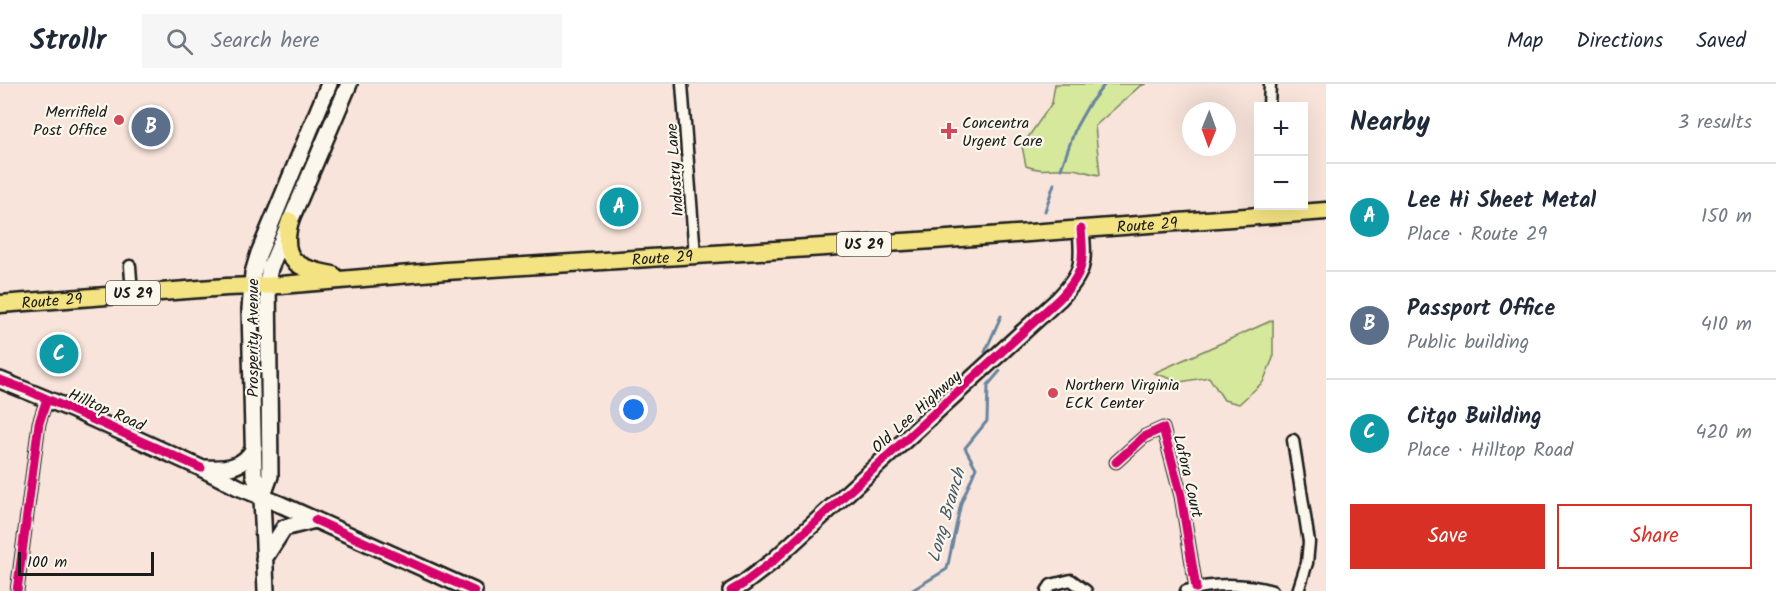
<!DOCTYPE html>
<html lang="en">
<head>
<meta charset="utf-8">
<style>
  body { margin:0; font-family:Kalam,sans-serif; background:#f6f6f7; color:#1f2937 }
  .controls { position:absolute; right:18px; top:18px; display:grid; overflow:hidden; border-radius:0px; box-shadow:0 6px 24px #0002 }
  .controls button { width:54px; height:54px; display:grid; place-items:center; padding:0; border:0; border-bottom:2px solid #e0e1e3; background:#fff; color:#1f2937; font:30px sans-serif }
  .compass { position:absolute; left:1182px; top:18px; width:54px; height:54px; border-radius:50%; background:#fff; box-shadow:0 6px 24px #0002; rotate:181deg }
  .scale { position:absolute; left:18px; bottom:15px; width:136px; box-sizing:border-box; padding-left:6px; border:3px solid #1c1c1c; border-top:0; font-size:16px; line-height:21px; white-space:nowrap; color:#1c1c1c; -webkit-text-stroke:4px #fbf7ec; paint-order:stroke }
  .you { position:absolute; left:634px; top:326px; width:21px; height:21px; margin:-15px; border:4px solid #fff; border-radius:50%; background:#1a73e8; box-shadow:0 0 0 9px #1a73e833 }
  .badge { display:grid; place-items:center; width:39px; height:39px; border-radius:50%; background:#d93025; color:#fff; font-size:20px; font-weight:700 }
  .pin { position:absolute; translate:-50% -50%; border:3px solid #fff; box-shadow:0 2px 6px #0006 }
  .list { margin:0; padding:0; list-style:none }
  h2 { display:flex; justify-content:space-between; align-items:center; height:78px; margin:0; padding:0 24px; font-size:26px }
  h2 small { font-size:20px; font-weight:400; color:#747a83 }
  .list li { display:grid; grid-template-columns:39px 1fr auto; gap:18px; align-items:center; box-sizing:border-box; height:108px; padding:0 24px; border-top:2px solid #e0e1e3 }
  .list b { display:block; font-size:22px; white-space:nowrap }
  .list p { margin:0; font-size:20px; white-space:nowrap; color:#747a83 }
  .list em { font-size:20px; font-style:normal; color:#747a83 }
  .actions { display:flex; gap:12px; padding:18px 24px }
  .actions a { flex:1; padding:14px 0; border:2px solid #d93025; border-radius:0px; text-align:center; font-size:21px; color:#d93025 }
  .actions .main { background:#d93025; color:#fff }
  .icon { flex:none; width:33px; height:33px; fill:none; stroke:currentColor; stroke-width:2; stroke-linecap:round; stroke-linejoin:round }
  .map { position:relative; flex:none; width:1326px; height:507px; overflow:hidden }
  header { display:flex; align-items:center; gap:36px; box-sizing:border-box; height:84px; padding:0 30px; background:#fff; border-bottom:2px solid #e0e1e3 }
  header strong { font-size:28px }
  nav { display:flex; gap:33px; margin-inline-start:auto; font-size:21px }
  .search { width:420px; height:54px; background:#f6f6f7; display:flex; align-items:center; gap:15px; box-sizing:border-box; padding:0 21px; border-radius:0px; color:#747a83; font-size:22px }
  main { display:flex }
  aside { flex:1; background:#fff }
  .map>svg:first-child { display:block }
</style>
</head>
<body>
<header>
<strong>Strollr</strong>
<div class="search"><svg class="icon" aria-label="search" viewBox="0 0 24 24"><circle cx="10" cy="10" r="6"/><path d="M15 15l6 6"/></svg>Search here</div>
<nav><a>Map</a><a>Directions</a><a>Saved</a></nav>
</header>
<main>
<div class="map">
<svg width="1326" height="507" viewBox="0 0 1326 507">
  <rect width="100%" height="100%" fill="#f8e4da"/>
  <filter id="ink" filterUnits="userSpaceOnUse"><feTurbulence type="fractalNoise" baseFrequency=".0167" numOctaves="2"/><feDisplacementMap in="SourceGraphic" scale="12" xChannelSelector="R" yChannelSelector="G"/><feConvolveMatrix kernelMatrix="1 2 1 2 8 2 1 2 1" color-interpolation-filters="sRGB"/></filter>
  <g filter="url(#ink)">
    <path fill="#d5e89c" stroke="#78825c" stroke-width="1.5" d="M 1055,0 L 1146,0 L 1140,2 L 1095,42 L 1100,91 C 1090,90 1082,86 1072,85 C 1054,83 1044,89 1026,82 L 1022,62 L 1052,19 Z
      M 1273,236 L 1273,274 L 1263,298 L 1239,320 L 1224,316 L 1209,293 L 1180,298 L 1154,289 Z"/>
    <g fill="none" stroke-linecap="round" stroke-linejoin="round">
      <path stroke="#69849f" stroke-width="3" d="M 1061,85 L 1076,43 L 1089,20 L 1105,0
        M 1045,127 L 1054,100
        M 985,268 L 1001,232
        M 911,507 L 947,485 L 961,419 L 976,384 L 965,364 L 987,337 L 988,301 L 1000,287"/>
      <g stroke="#1c1c1c" stroke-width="15">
        <path id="street" d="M 682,0 L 695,171
          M 1269,22 L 1270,0
          M 130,182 L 132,209
          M 1293,356 L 1309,458 L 1307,479 L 1298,507
          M 1116,378 L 1145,352 L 1163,344 L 1181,412 L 1196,504
          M 17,507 L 39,339 L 47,315
          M 1047,507 L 1051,501 L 1071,496 L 1086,507
          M 1186,507 C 1213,499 1245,499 1272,507"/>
      </g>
      <g stroke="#1c1c1c" stroke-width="20">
        <path id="secondary" d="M 0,296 L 71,325 L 201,384 L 238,403 L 282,421 L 474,507
          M 204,384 C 225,385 243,385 254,364
          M 262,414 L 270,392 L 268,194 L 270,184 L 349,0
          M 264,475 L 284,444 L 315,436
          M 266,507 L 262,414 L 254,390 L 250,225 L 253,189 L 259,169 L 329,0
          M 731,507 L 743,500 L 773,477 L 1059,215 C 1084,189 1084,180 1081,145"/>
      </g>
      <g stroke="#1c1c1c" stroke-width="21">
        <g id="primary">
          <path d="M 290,137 C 279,177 298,185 333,191"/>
          <path id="s1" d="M 0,220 L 227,203 L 281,201 L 446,187 L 934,156 L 1326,127"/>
        </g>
      </g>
      <use href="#street" stroke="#fbf7ec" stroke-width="10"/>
      <use href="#secondary" stroke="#fbf7ec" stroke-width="15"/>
      <use href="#primary" stroke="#f4e382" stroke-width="16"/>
      <g stroke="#fbf7ec" stroke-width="13">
        <path id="cycleway" d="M 0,296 L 27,306 L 201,384
          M 1116,378 L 1145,352 L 1163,344 L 1181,412 L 1196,504
          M 315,436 L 474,507
          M 17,507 L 39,339 L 47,315
          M 731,507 L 743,500 L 773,477 L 1059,215 C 1084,189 1084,180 1081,145"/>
      </g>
      <use href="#cycleway" stroke="#d6006c" stroke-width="9"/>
    </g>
  </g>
  <g fill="#d1495b" stroke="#fbf7ec" stroke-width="2">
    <circle cx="119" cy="36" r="6"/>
    <path d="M946 38h6v6h6v6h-6v6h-6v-6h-6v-6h6z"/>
    <circle cx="1053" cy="309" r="6"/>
  </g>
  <g text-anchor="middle" stroke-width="4.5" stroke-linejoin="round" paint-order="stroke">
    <g fill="#fbf7ec" stroke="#5f5e5a" stroke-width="1.5">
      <rect x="837" y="148" width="54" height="24" rx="4.5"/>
      <rect x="106" y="197" width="54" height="24" rx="4.5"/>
    </g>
    <g font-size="15" font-weight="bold" fill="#1c1c1c">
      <text x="864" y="165">US 29</text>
      <text x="133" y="214">US 29</text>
    </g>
    <g font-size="16" fill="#1c1c1c" stroke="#fbf7ec" text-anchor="start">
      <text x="107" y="33" text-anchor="end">Merrifield<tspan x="107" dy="18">Post Office</tspan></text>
      <text x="962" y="44">Concentra<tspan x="962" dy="18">Urgent Care</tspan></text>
      <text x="1065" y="306">Northern Virginia<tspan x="1065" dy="18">ECK Center</tspan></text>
    </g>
    <g font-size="16" fill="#1c1c1c" stroke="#fbf7ec">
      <text transform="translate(674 86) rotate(-94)" y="6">Industry Lane</text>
      <text dy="6" stroke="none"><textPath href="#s1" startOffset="1150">Route 29</textPath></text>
      <text dy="6" stroke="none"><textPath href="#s1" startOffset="664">Route 29</textPath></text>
      <text dy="6" stroke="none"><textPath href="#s1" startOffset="52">Route 29</textPath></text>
      <text transform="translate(252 254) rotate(-90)" y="6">Prosperity Avenue</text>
      <text transform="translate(107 325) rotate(24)" y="6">Hilltop Road</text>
      <text transform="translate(916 327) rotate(-42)" y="6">Old Lee Highway</text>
      <text transform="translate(1189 392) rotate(77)" y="6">Lafora Court</text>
    </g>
    <g font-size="18" font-style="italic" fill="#495969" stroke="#fbf7ec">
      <text transform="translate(946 431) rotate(-74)" y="6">Long Branch</text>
    </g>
  </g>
</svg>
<div class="controls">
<button>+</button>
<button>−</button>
</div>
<svg class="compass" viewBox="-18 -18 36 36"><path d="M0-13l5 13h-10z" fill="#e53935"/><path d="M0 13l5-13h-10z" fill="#747a83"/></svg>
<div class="scale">100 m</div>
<div class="you"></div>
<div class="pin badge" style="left:619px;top:123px;background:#0f9aa8">A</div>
<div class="pin badge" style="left:151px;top:43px;background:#5c6f8a">B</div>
<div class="pin badge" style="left:59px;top:270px;background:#0f9aa8">C</div>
</div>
<aside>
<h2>Nearby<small>3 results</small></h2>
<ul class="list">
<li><span class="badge" style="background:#0f9aa8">A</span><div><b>Lee Hi Sheet Metal</b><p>Place · Route 29</p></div><em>150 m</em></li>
<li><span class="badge" style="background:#5c6f8a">B</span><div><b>Passport Office</b><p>Public building</p></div><em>410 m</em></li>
<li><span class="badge" style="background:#0f9aa8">C</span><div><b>Citgo Building</b><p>Place · Hilltop Road</p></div><em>420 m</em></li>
</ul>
<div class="actions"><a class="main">Save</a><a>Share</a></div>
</aside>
</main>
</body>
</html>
